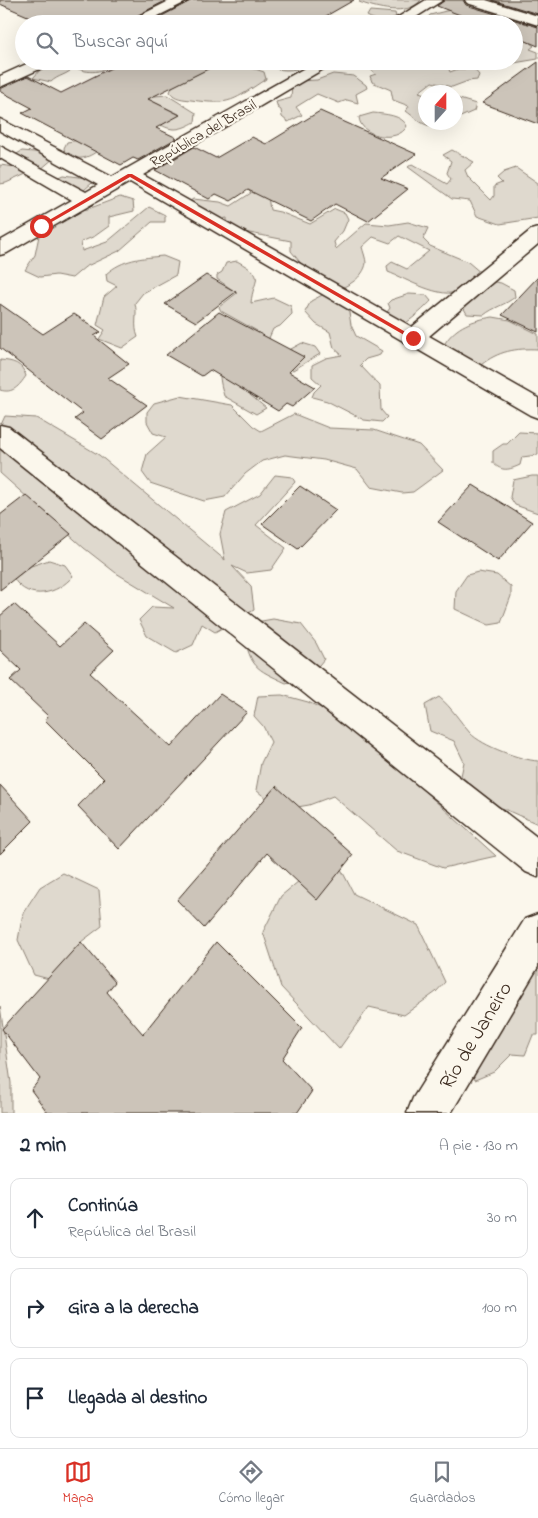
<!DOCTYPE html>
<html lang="es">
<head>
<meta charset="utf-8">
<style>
  body { margin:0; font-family:"Indie Flower",sans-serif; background:#f2f2f3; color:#1f2937 }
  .compass { position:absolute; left:418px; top:85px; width:45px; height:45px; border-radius:50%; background:#fff; box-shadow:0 5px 20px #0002; rotate:21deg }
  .stop { position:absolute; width:15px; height:15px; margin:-11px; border:4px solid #d93025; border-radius:50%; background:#fff }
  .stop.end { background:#d93025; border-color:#fff; box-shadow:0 1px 5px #0008 }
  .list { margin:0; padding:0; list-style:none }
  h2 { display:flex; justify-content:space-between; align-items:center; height:65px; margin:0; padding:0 20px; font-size:21px }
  h2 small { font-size:16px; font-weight:400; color:#747a83 }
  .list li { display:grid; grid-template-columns:32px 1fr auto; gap:15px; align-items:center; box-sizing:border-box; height:80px; margin:0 10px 10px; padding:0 10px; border:1px solid #e0e1e3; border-radius:10px }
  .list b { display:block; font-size:19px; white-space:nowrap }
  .list p { margin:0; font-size:16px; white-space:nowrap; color:#747a83 }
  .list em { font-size:16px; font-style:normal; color:#747a83 }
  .icon { flex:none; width:28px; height:28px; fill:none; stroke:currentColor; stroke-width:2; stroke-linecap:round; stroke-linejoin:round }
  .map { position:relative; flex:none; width:538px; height:1113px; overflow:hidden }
  .search { position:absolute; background:#fff; box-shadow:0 5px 20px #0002; left:15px; right:15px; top:15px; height:55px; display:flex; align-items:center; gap:12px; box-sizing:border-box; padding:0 18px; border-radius:28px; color:#747a83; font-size:19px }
  .sheet { height:335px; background:#fff }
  nav { display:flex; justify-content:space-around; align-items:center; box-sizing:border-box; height:70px; border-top:1px solid #e0e1e3; background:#fff; font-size:14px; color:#747a83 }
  nav a { display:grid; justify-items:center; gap:2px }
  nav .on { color:#d93025 }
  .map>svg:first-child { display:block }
</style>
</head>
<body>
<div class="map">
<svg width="538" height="1113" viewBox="0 0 538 1113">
  <rect width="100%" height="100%" fill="#fbf7ec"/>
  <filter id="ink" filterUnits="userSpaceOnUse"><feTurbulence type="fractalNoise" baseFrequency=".02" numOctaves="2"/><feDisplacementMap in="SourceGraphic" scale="10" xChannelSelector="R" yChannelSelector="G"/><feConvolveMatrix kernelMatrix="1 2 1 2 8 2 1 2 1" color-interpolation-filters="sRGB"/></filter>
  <g filter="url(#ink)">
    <path fill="#dfd9ce" stroke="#8d8276" d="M 361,0 L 374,2 L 378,0 L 421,0 C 407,17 376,8 359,2 Z
      M 483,8 L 499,12 L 497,20 L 500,24 L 473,24 L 451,18 L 447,24 L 422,24 L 430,15 L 454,9 L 476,11 Z
      M 370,11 L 395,13 L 396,17 C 385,21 377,22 367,16 Z
      M 521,36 L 534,46 L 530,49 L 538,52 L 538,59 L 508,64 L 499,61 L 514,61 L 514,48 L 523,45 L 517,40 Z
      M 48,61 L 114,61 C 104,74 88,74 74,67 C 68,75 58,75 51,82 L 33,78 Z
      M 259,61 L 298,61 L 301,64 L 297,69 C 281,72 272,68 259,61 Z
      M 366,61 L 457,61 L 448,67 L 450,72 L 458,69 L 474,69 L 479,75 L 477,80 L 468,81 L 452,87 L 432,82 L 419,92 L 425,94 L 426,122 L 446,123 C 427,131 421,122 406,111 L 409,106 L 393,100 L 391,90 L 372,82 L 370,76 L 376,74 L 364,64 Z
      M 206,64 C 226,69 245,64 264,72 L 266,79 C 233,100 232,106 191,100 C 183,99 175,99 170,92 L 172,87 L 155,79 Z
      M 333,74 L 354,76 L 366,85 L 367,88 L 356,94 L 358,103 L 347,100 L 339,103 L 317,94 L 296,107 L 302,115 L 288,122 L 282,117 L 281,110 L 278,108 L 276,102 L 291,98 L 292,86 L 299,81 L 317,80 Z
      M 137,87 L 155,96 L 167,95 L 196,113 L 195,122 C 182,129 174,132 161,125 L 179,114 L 143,97 Z
      M 456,98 L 476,104 L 474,111 L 456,119 Z
      M 373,113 C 385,114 402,115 407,126 C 398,144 360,137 359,117 Z
      M 86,139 L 102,148 C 89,157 80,163 65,153 L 64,148 L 67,142 Z
      M 452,150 L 474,162 L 465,170 L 468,177 L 491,200 L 494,196 L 494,186 L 502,183 L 497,178 L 504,172 L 516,168 L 538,183 L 538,218 L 500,224 L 477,216 L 470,201 L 452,199 L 408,167 L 412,164 L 447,184 L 451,179 L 447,173 L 451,161 L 443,155 Z
      M 22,151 L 46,153 L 54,158 L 40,170 L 13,156 Z
      M 0,165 L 22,168 L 26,174 L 6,183 L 0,184 Z
      M 64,175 L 87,178 L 92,183 L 84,190 L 73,195 L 57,178 Z
      M 246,188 L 267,189 L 270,210 L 280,212 L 310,224 L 335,209 L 345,213 L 348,219 L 343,231 L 334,242 L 336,249 L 366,223 L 389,225 L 408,222 L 428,228 L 423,239 L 430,246 L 468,262 L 481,273 C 474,278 467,286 459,291 C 442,300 406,279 388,272 L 387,266 L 392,262 L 407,269 L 429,251 L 399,236 L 390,243 L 373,237 L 362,247 C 363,251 366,259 366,263 C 364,277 347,288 335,289 L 303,266 L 291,251 L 291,241 L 234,230 L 227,223 L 227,218 L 215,220 L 186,204 L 193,199 L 220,202 L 231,206 L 251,193 Z
      M 120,197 L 133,201 L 134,211 L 109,217 L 109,226 L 95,236 L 81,242 L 82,251 L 107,242 L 149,207 L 165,215 L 165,222 L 152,222 L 119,251 L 85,267 L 72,278 L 56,275 L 40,277 L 25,270 L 35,255 L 41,226 L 65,212 L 88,209 Z
      M 163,256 L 178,262 L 176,275 L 143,293 L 135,303 C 138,315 133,325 138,337 L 122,348 L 99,339 L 105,330 L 97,325 L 104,297 L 117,286 L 107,281 L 106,274 C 123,259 141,258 163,256 Z
      M 237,261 C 268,278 253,278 251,303 L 274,298 L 291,306 L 292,314 L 280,326 L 273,329 L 269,338 L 274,346 L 280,351 L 291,349 L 302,343 L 315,347 L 320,354 L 293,370 L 282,367 L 250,395 L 266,408 L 256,414 L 224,396 C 222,388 218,376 221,368 C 228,353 245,341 257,331 L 221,311 L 219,307 L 237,293 L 217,279 L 217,275 L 222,272 L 226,263 Z
      M 489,281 L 501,283 L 514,290 L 515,297 C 505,305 494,307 484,315 L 467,314 L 463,307 Z
      M 324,294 L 348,306 L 351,325 L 356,336 L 382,351 L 380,355 L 366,359 L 360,365 L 380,386 L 381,410 L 387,417 L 382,422 L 364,420 L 327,401 L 312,397 L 314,392 L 321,385 L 312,377 L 312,365 L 326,358 L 342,355 L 334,348 L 330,332 L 316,324 L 305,312 L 311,301 Z
      M 409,294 L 426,295 L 431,301 C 424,309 395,336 384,330 C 381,329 380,327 378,325 L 390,308 L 388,303 L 391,300 Z
      M 493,317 L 510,320 L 538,334 L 538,349 C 516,348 498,351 481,365 L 447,353 L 445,343 C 456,326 473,320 493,317 Z
      M 0,360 C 13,361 22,363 26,376 C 19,386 13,394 0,390 Z
      M 180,396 L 232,405 L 253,426 L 261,431 L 294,414 L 329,428 L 374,430 L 419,445 L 443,470 L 413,492 L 402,493 L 371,487 L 357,469 L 324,460 L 285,455 L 262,461 L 245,474 L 225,497 L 204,501 L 150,483 L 142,472 L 147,454 L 166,437 L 153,433 L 147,422 L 147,412 L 154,403 Z
      M 5,416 L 36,418 L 99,455 L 225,560 L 220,534 L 226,512 L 260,494 L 275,475 L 292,477 L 295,482 L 256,525 L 286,548 L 271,570 L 247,573 L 232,566 L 251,586 L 254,610 L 215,632 L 202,624 L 193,645 L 176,653 L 147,636 L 139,620 L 152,607 L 174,608 L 116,573 L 84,548 L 0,473 L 0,427 Z
      M 519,432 L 538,433 L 538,455 L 522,457 L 520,465 C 509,470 502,472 493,463 L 493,451 L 503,444 L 507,444 Z
      M 532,476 L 538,476 L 538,513 L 515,505 L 510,497 L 513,480 Z
      M 49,560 L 65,565 L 73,576 C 58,594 29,602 14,579 L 31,566 Z
      M 478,572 L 497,575 L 511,587 L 511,596 L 501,623 L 489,625 L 455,609 L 456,591 L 467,575 Z
      M 273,619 L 301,624 L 316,643 L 324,659 L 310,676 L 286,683 C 254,668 252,668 243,633 L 256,622 Z
      M 282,695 L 308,702 L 346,720 L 496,856 L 443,868 L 397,851 L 333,796 L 309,805 L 280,810 L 256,790 L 261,763 L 271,742 L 263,726 L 254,716 L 258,696 Z
      M 439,697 C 452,708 459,720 470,733 C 482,746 521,760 538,761 L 538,824 L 493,804 L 461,776 L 464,762 L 454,741 L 430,731 L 425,705 Z
      M 341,869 L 354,894 L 418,925 L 445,982 L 436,992 L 404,1015 L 369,1007 L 339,1049 L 281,987 L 263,932 L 281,896 L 311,871 Z
      M 63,873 L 99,890 L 102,926 L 81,942 L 49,979 L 34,975 L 18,940 L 23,913 L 40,887 Z
      M 538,970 L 538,1035 L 533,1035 L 525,1055 L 512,1054 L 494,1072 L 475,1080 L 468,1068 L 521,975 Z
      M 0,1006 L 11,1083 L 11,1113 L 0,1113 Z"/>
    <path fill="#ccc4b9" stroke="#3b2a1e" d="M 0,0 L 167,0 L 121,24 L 46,24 L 0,4 Z
      M 192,0 L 354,0 L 312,24 L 147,24 Z
      M 445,0 L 463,0 L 466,5 L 538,27 L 538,46 L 514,36 L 514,24 L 483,24 L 437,6 Z
      M 492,0 L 538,0 L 538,14 Z
      M 125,61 L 224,61 L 148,99 L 180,115 L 156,128 L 177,138 L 138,160 L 133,158 L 121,165 L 22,113 L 32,108 L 0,91 L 0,89 L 28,76 L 61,93 Z
      M 538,62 L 538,124 L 482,103 Z
      M 320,111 L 416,154 L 381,178 L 408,189 L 368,221 L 335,204 L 311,221 L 248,190 L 231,201 L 216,194 L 209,199 L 155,170 L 194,147 L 216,158 L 252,137 L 266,144 Z
      M 206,275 L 236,292 L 196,322 L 165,304 Z
      M 538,277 L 538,332 L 502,315 Z
      M 0,304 L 43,334 L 74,314 L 101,332 L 94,336 L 129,364 L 108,378 L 147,405 L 102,439 L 75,419 L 83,413 L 0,348 Z
      M 219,312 L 304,357 L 289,372 L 315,387 L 292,407 L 286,404 L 278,411 L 210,370 L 202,376 L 166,355 Z
      M 473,485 L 532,522 L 498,561 L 438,522 Z
      M 300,486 L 336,510 L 298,549 L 262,524 Z
      M 26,495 L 71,534 L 0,590 L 0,515 Z
      M 14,604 L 60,646 L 84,624 L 114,650 L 90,673 L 171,747 L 220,694 L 247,712 L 119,849 L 78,806 L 104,779 L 45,720 L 48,716 L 10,680 L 21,670 L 0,650 L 0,616 Z
      M 0,785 L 33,821 L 0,854 Z
      M 276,786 L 353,855 L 317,900 L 267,853 L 204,928 L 177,900 Z
      M 81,942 L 115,982 L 107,992 L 143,1034 L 216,942 L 302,1028 L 282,1059 L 312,1091 L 297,1113 L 48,1113 L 31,1090 L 40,1079 L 2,1029 Z"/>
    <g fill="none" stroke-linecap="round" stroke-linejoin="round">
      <g stroke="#3b2a1e" stroke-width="3">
        <path id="minor" d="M 171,0 L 190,0 L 142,24 L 123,24 Z
          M 426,0 L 443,0 L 405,24 L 387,24 Z
          M 465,0 L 486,0 L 538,16 L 538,25 L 467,3 Z
          M 33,61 L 54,61 L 51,64 L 0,87 L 0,76 Z
          M 317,61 L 337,61 L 143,175 L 412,327 L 531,230 L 538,228 L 538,244 L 429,336 L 538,398 L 538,418 L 530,415 L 130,182 L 7,253 L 0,255 L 0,241 L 72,200 L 0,158 L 0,146 L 86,192 L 98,185 L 0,131 L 0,119 L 112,177 Z
          M 0,425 L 9,427 L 538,838 L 538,877 L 526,872 L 0,448 Z
          M 538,914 L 538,967 L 451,1113 L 407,1113 L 413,1098 L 525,919 Z"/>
      </g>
      <use href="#minor" fill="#fbf7ec" fill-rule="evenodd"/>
    </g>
  </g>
  <path fill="#d93025" d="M 128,174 L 132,174 L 416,338 L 411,339 L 130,177 L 43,227 L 39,226 Z"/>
  <g text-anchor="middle" stroke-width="4.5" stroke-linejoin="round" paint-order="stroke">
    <g font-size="15" fill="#3b2a1e" stroke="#fbf7ec">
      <text transform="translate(203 133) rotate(-30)" y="5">República del Brasil</text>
    </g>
    <g font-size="21" fill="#3b2a1e" stroke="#fbf7ec">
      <text transform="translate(475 1035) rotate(-59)" y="7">Río de Janeiro</text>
    </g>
  </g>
</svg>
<svg class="compass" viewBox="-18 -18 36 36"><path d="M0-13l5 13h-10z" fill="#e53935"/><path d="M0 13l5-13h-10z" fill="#747a83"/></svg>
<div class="stop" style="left:41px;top:226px"></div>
<div class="stop end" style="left:413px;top:338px"></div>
<div class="search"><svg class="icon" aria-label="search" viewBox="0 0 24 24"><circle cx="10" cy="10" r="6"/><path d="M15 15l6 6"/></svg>Buscar aquí</div>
</div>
<section class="sheet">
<h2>2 min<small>A pie · 130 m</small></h2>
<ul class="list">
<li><svg class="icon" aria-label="ahead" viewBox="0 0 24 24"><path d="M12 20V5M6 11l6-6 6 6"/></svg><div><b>Continúa</b><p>República del Brasil</p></div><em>30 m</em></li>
<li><svg class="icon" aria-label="right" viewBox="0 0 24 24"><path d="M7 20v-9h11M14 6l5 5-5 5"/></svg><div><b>Gira a la derecha</b></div><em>100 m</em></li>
<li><svg class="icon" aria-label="arrive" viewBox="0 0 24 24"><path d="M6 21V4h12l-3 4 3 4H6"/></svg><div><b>Llegada al destino</b></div></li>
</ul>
</section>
<nav>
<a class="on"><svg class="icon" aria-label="map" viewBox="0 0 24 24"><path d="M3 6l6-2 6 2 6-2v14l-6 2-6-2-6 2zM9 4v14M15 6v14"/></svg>Mapa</a>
<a><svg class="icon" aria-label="directions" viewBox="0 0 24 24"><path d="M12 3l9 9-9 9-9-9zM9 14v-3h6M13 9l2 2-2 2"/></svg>Cómo llegar</a>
<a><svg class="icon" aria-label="saved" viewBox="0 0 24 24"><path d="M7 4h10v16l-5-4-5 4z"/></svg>Guardados</a>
</nav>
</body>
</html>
